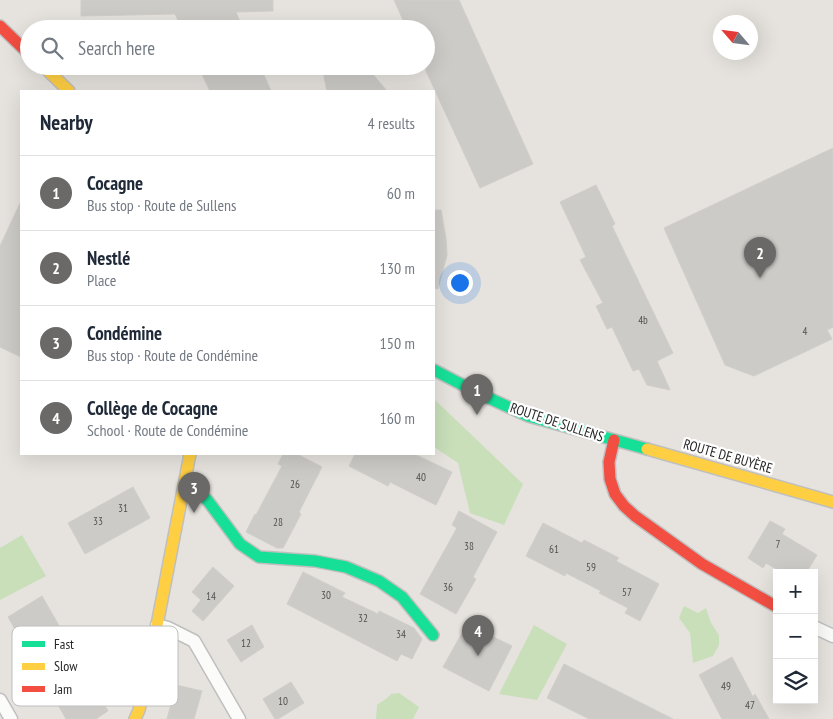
<!DOCTYPE html>
<html lang="en">
<head>
<meta charset="utf-8">
<style>
  body { margin:0; font-family:"PT Sans Narrow",sans-serif; background:#f2f2f3; color:#1f2937 }
  .controls { position:absolute; right:15px; bottom:15px; display:grid; overflow:hidden; border-radius:0px; box-shadow:0 5px 20px #0002 }
  .controls button { width:45px; height:45px; display:grid; place-items:center; padding:0; border:0; border-bottom:1px solid #e0e1e3; background:#fff; color:#1f2937; font:25px sans-serif }
  .compass { position:absolute; left:713px; top:15px; width:45px; height:45px; border-radius:50%; background:#fff; box-shadow:0 5px 20px #0002; rotate:298deg }
  .you { position:absolute; left:459px; top:282px; width:18px; height:18px; margin:-12px; border:4px solid #fff; border-radius:50%; background:#1a73e8; box-shadow:0 0 0 8px #1a73e833 }
  .badge { display:grid; place-items:center; width:32px; height:32px; border-radius:50%; background:#6a6968; color:#fff; font-size:16px; font-weight:700 }
  .pin { position:absolute; translate:-50% -41px; filter:drop-shadow(0 1px 2px #0008) }
  .pin::after { content:''; position:absolute; top:26px; width:18px; height:15px; background:inherit; clip-path:polygon(0 0,100% 0,50% 100%) }
  .list { margin:0; padding:0; list-style:none }
  h2 { display:flex; justify-content:space-between; align-items:center; height:65px; margin:0; padding:0 20px; font-size:21px }
  h2 small { font-size:16px; font-weight:400; color:#747a83 }
  .list li { display:grid; grid-template-columns:32px 1fr auto; gap:15px; align-items:center; box-sizing:border-box; height:75px; padding:0 20px; border-top:1px solid #e0e1e3 }
  .list b { display:block; font-size:19px; white-space:nowrap }
  .list p { margin:0; font-size:16px; white-space:nowrap; color:#747a83 }
  .list em { font-size:16px; font-style:normal; color:#747a83 }
  .icon { flex:none; width:28px; height:28px; fill:none; stroke:currentColor; stroke-width:2; stroke-linecap:round; stroke-linejoin:round }
  .map { position:relative; flex:none; width:833px; height:719px; overflow:hidden }
  .search { position:absolute; background:#fff; box-shadow:0 5px 20px #0002; left:20px; top:20px; width:415px; height:55px; display:flex; align-items:center; gap:12px; box-sizing:border-box; padding:0 18px; border-radius:28px; color:#747a83; font-size:19px }
  .panel { position:absolute; background:#fff; box-shadow:0 5px 20px #0002; left:20px; top:90px; width:415px; height:365px; border-radius:0px }
  .map>svg:first-child { display:block }
</style>
</head>
<body>
<div class="map">
<svg width="833" height="719" viewBox="0 0 833 719">
  <rect width="100%" height="100%" fill="#e6e3de"/>
  <path fill="#c8dfba" d="M 434,399 L 523,484 L 504,525 L 470,513 L 458,463 L 434,447 Z
    M 22,535 L 46,576 L 0,600 L 0,548 Z
    M 684,606 L 698,613 L 706,608 L 711,623 L 719,635 L 719,645 L 713,656 L 693,663 L 690,633 L 679,618 Z
    M 534,625 L 567,644 L 537,700 L 499,694 Z
    M 399,693 L 419,707 L 413,719 L 376,719 L 377,705 L 387,698 L 391,694 Z"/>
  <path fill="#cdcbc8" stroke="#d1ceca" d="M 81,0 L 273,0 L 273,11 L 236,12 L 243,29 L 182,29 L 175,14 L 81,16 Z
    M 394,0 L 459,0 L 533,164 L 480,188 L 426,71 L 426,29 L 407,29 Z
    M 198,66 L 260,66 L 271,91 L 210,91 Z
    M 323,66 L 366,66 L 387,91 L 327,91 L 324,77 Z
    M 833,148 L 833,327 L 827,330 L 832,339 L 754,376 L 725,365 L 664,228 Z
    M 596,185 L 615,224 L 612,226 L 673,353 L 657,361 L 670,390 L 647,385 L 639,369 L 633,371 L 612,327 L 607,329 L 596,306 L 603,303 L 580,260 L 586,257 L 560,202 Z
    M 21,201 L 21,357 L 0,347 L 0,246 Z
    M 434,210 L 441,210 L 446,239 L 447,255 L 438,289 L 434,288 Z
    M 283,454 L 297,454 L 322,467 L 299,512 L 301,514 L 283,548 L 277,548 L 246,532 L 255,514 L 256,515 L 282,466 L 278,464 Z
    M 355,454 L 414,454 L 452,472 L 436,505 L 390,482 L 388,486 L 349,466 Z
    M 133,487 L 150,518 L 85,554 L 68,523 Z
    M 459,511 L 497,532 L 473,577 L 476,579 L 456,614 L 420,594 L 457,528 L 452,525 Z
    M 770,521 L 785,529 L 782,534 L 817,555 L 806,573 L 783,573 L 766,563 L 763,568 L 748,558 Z
    M 543,523 L 582,543 L 584,540 L 619,558 L 616,561 L 659,584 L 640,621 L 625,613 L 628,608 L 599,593 L 601,591 L 566,573 L 565,576 L 526,556 Z
    M 213,567 L 234,586 L 203,621 L 192,611 L 201,600 L 192,592 Z
    M 303,572 L 345,593 L 342,597 L 378,614 L 379,611 L 414,628 L 422,639 L 412,659 L 401,654 L 397,661 L 287,604 Z
    M 42,596 L 108,711 L 96,719 L 66,719 L 8,617 Z
    M 467,624 L 512,646 L 489,691 L 443,667 Z
    M 252,625 L 264,647 L 241,662 L 227,640 Z
    M 732,657 L 753,697 L 755,694 L 769,719 L 722,719 L 699,675 Z
    M 564,664 L 673,719 L 589,719 L 547,698 Z
    M 291,682 L 304,703 L 278,719 L 275,719 L 263,699 Z
    M 176,685 L 202,691 L 194,719 L 167,719 Z"/>
  <g fill="none" stroke-linecap="round" stroke-linejoin="round">
    <g stroke="#c0bfbf" stroke-width="15">
      <path id="street" d="M 157,625 L 168,628 L 194,641 L 239,719
        M 814,627 L 833,636
        M 0,700 L 11,719"/>
    </g>
    <g stroke="#c0bfbf" stroke-width="14">
      <path id="fast" d="M 434,370 L 478,393 L 528,416 L 647,449
        M 186,477 L 208,501 L 240,544 L 259,557 L 315,561 L 346,567 L 379,581 L 402,597 L 433,635"/>
    </g>
    <g stroke="#c0bfbf" stroke-width="14">
      <path id="slow" d="M 43,66 L 69,91
        M 647,449 L 833,502
        M 135,719 L 139,710 L 157,625 L 190,454"/>
    </g>
    <g stroke="#c0bfbf" stroke-width="14">
      <path id="jam" d="M 0,26 L 29,54
        M 614,440 L 609,462 L 610,479 L 615,494 L 624,506 L 635,516 L 702,564 L 777,607"/>
    </g>
    <use href="#street" stroke="#fbfbfa" stroke-width="12"/>
    <use href="#fast" stroke="#16e098" stroke-width="11"/>
    <use href="#slow" stroke="#ffcf43" stroke-width="11"/>
    <use href="#jam" stroke="#f24e42" stroke-width="11"/>
  </g>
  <g text-anchor="middle" stroke-width="4.5" stroke-linejoin="round" paint-order="stroke">
    <g font-size="11" fill="#525251">
      <text x="643" y="324">4b</text>
      <text x="805" y="335">4</text>
      <text x="421" y="481">40</text>
      <text x="295" y="488">26</text>
      <text x="123" y="512">31</text>
      <text x="98" y="525">33</text>
      <text x="278" y="526">28</text>
      <text x="778" y="548">7</text>
      <text x="469" y="550">38</text>
      <text x="554" y="553">61</text>
      <text x="591" y="571">59</text>
      <text x="448" y="591">36</text>
      <text x="627" y="596">57</text>
      <text x="326" y="599">30</text>
      <text x="211" y="600">14</text>
      <text x="363" y="622">32</text>
      <text x="401" y="638">34</text>
      <text x="246" y="647">12</text>
      <text x="726" y="690">49</text>
      <text x="283" y="705">10</text>
      <text x="750" y="709">47</text>
    </g>
    <g font-size="14" fill="#282828" stroke="#fff">
      <text transform="translate(557 422) rotate(18)" y="5">ROUTE DE SULLENS</text>
      <text transform="translate(728 456) rotate(16)" y="5">ROUTE DE BUYÈRE</text>
    </g>
  </g>
  <rect x="12" y="626" width="166" height="80" rx="8" fill="#fff" stroke="#bebebe" stroke-width="1"/>
  <rect x="22" y="641" width="23" height="6" fill="#16e098"/>
  <rect x="22" y="663" width="23" height="7" fill="#ffcf43"/>
  <rect x="22" y="686" width="23" height="6" fill="#f24e42"/>
  <g font-size="14" fill="#282828">
    <text x="54" y="649">Fast</text>
    <text x="54" y="671">Slow</text>
    <text x="54" y="694">Jam</text>
  </g>
</svg>
<div class="controls">
<button>+</button>
<button>−</button>
<button><svg class="icon" aria-label="layers" viewBox="0 0 24 24"><path d="M12 4l9 5-9 5-9-5zM3 14l9 5 9-5"/></svg></button>
</div>
<svg class="compass" viewBox="-18 -18 36 36"><path d="M0-13l5 13h-10z" fill="#e53935"/><path d="M0 13l5-13h-10z" fill="#747a83"/></svg>
<div class="you"></div>
<div class="pin badge" style="left:477px;top:415px">1</div>
<div class="pin badge" style="left:760px;top:278px">2</div>
<div class="pin badge" style="left:194px;top:513px">3</div>
<div class="pin badge" style="left:478px;top:656px">4</div>
<div class="search"><svg class="icon" aria-label="search" viewBox="0 0 24 24"><circle cx="10" cy="10" r="6"/><path d="M15 15l6 6"/></svg>Search here</div>
<section class="panel">
<h2>Nearby<small>4 results</small></h2>
<ul class="list">
<li><span class="badge">1</span><div><b>Cocagne</b><p>Bus stop · Route de Sullens</p></div><em>60 m</em></li>
<li><span class="badge">2</span><div><b>Nestlé</b><p>Place</p></div><em>130 m</em></li>
<li><span class="badge">3</span><div><b>Condémine</b><p>Bus stop · Route de Condémine</p></div><em>150 m</em></li>
<li><span class="badge">4</span><div><b>Collège de Cocagne</b><p>School · Route de Condémine</p></div><em>160 m</em></li>
</ul>
</section>
</div>
</body>
</html>
